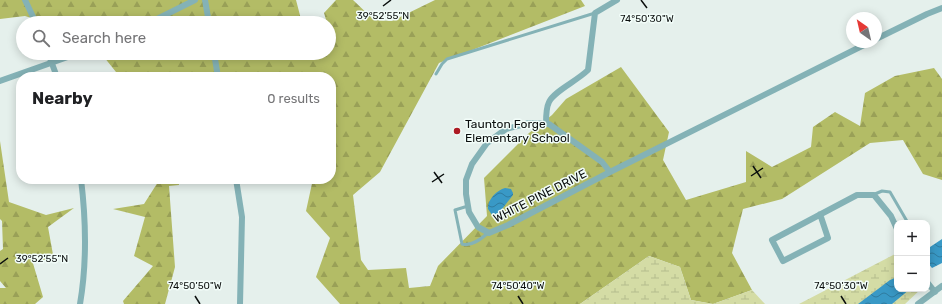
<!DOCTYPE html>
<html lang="en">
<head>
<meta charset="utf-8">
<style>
  body { margin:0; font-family:Rubik,sans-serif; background:#f2f2f2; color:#202124 }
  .controls { position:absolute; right:12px; bottom:12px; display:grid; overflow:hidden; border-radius:8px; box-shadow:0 2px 10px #0003 }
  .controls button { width:36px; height:36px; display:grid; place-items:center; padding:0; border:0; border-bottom:1px solid #e0e0e0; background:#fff; color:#202124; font:20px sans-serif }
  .compass { position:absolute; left:846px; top:12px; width:36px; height:36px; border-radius:50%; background:#fff; box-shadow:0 2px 10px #0003; rotate:326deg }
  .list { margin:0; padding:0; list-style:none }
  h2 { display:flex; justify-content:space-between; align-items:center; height:52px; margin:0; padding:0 16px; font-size:17px }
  h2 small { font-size:13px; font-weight:400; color:#757577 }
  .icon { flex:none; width:22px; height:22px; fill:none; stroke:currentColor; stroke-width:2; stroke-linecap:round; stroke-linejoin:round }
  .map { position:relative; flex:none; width:942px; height:304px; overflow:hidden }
  .search { position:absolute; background:#fff; box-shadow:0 2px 10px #0003; left:16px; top:16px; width:320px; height:44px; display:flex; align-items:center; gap:10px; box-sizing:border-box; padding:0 14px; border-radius:22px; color:#757577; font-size:15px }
  .panel { position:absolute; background:#fff; box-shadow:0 2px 10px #0003; left:16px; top:72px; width:320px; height:112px; border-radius:16px }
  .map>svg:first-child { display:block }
</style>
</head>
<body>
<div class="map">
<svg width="942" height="304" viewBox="0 0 942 304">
  <defs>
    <pattern id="forest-firs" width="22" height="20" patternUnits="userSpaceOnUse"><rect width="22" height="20" fill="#b3bc66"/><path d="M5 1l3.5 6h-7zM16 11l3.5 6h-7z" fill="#99a057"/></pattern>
    <pattern id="wetland-marsh" width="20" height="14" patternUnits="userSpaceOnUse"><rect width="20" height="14" fill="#d4dca5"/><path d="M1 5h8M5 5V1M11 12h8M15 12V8" fill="none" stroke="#b5bc8d"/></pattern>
    <pattern id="water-waves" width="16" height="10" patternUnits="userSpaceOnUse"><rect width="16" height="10" fill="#3999c6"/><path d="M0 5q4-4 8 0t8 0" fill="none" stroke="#2e7b9f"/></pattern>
  </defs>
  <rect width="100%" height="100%" fill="#e5f0ec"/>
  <path fill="url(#forest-firs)" d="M 0,0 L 296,0 L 302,23 L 47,23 L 25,16 L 0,19 Z
    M 336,0 L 353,0 L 374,20 L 392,21 L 435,0 L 581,0 L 585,6 L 439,63 L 380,172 L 353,195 L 361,260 L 368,270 L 406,268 L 409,288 L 430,286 L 438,266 L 487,216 L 484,178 L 529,133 L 552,115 L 566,99 L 621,67 L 669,132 L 663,160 L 686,200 L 746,182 L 746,151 L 772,167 L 811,147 L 813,127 L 835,112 L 860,126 L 865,93 L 895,76 L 934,68 L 942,79 L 942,180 L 923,174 L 903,140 L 870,143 L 782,199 L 743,209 L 732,253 L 752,290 L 713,304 L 691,300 L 680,267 L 649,256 L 580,304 L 340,304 L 316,277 L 330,238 L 306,211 L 313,179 L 331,179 L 331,77 L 282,77 L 280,74 L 277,77 L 120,77 L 104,57 L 104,53 L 329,53 L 329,37 L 330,37 L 329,23 L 327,23 L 324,13 Z
    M 0,141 L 9,202 L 46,215 L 74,208 L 48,227 L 54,260 L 32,260 L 43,297 L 35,304 L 0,304 L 0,288 L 6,288 L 0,281 L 0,251 L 3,249 L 2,221 L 0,219 Z
    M 155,179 L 178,179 L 179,185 L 169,186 L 175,267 L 165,304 L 124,304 L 123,301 L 153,266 L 134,256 L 145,217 L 113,209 L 144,204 L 158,182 Z"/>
  <path fill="url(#wetland-marsh)" d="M 897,253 L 897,289 L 921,289 L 905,304 L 799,304 Z
    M 649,256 L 680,267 L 691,300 L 713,304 L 752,290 L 765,304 L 580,304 Z"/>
  <path fill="url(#water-waves)" d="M 505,188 L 511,189 L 513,193 L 513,195 L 499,213 L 492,215 L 488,209 C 487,200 497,190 505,188 Z
    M 942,239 L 942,263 L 932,268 L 927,262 L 927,249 Z
    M 897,277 L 897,289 L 910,289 L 892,304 L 858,304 L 890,280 Z"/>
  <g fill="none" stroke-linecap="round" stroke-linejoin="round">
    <path stroke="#84b2b6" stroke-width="3" d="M 436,74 L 442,64 L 447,59 L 595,13
      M 875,194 L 882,191 L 890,192 L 908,223
      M 468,206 L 455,210 L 462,244 C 471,247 481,239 488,233"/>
    <path stroke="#84b2b6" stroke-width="6" d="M 25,0 L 36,23
      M 205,0 L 209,23
      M 149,23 L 195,0
      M 876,39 L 927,14 L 942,8
      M 48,53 L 57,77
      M 214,53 L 218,77
      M 0,81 L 79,53
      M 546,124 C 546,117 546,108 549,102 C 554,91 577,81 588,70 L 595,13 L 617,0
      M 610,172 L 602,162 L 549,124 L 529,123 L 506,129 L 487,143 L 472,164 L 466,180 L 466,194 L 469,212 L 478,227 L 489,233 L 508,225 L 610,172 L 870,42
      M 236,179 L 242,217 L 240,304
      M 820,214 L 828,238 L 783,261 L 772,240 L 857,195 L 874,195 L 891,216 L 897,229
      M 927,282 L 935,292
      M 80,304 C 87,263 86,220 81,179
      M 918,304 L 942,286"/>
  </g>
  <path fill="none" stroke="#0a0e0d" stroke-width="1.5" d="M 641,0 L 647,8M 383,6 L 391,0M 753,166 L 761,178M 434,172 L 442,183M 751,176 L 763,168M 432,182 L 444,174M 0,264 L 8,258M 195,296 L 200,304M 518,296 L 523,304M 841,296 L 846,304"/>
  <circle fill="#ad1a23" stroke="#f2fdf9" stroke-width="1.5" cx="457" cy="131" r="4"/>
  <g text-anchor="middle" stroke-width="3" stroke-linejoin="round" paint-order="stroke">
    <g font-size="12" fill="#0a0e0d" stroke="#f2fdf9" text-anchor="start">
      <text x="465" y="128">Taunton Forge<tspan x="465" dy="14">Elementary School</tspan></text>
    </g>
    <g font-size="12" fill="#0a0e0d" stroke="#f2fdf9">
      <text transform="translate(540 196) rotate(-27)" y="4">WHITE PINE DRIVE</text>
    </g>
  </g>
  <g font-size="10" text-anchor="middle" fill="#0a0e0d" stroke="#f2fdf9" stroke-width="3" stroke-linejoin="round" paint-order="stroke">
    <text x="383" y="19">39°52'55"N</text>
    <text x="647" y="22">74°50'30"W</text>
    <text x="42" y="262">39°52'55"N</text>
    <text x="195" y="289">74°50'50"W</text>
    <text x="518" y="289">74°50'40"W</text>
    <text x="841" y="289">74°50'30"W</text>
  </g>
</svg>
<div class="controls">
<button>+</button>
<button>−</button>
</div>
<svg class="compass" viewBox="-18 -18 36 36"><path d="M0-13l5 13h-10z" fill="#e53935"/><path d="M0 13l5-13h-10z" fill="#757577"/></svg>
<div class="search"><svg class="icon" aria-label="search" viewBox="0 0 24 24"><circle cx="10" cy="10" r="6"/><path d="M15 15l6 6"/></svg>Search here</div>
<section class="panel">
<h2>Nearby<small>0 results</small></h2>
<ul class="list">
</ul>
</section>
</div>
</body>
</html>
